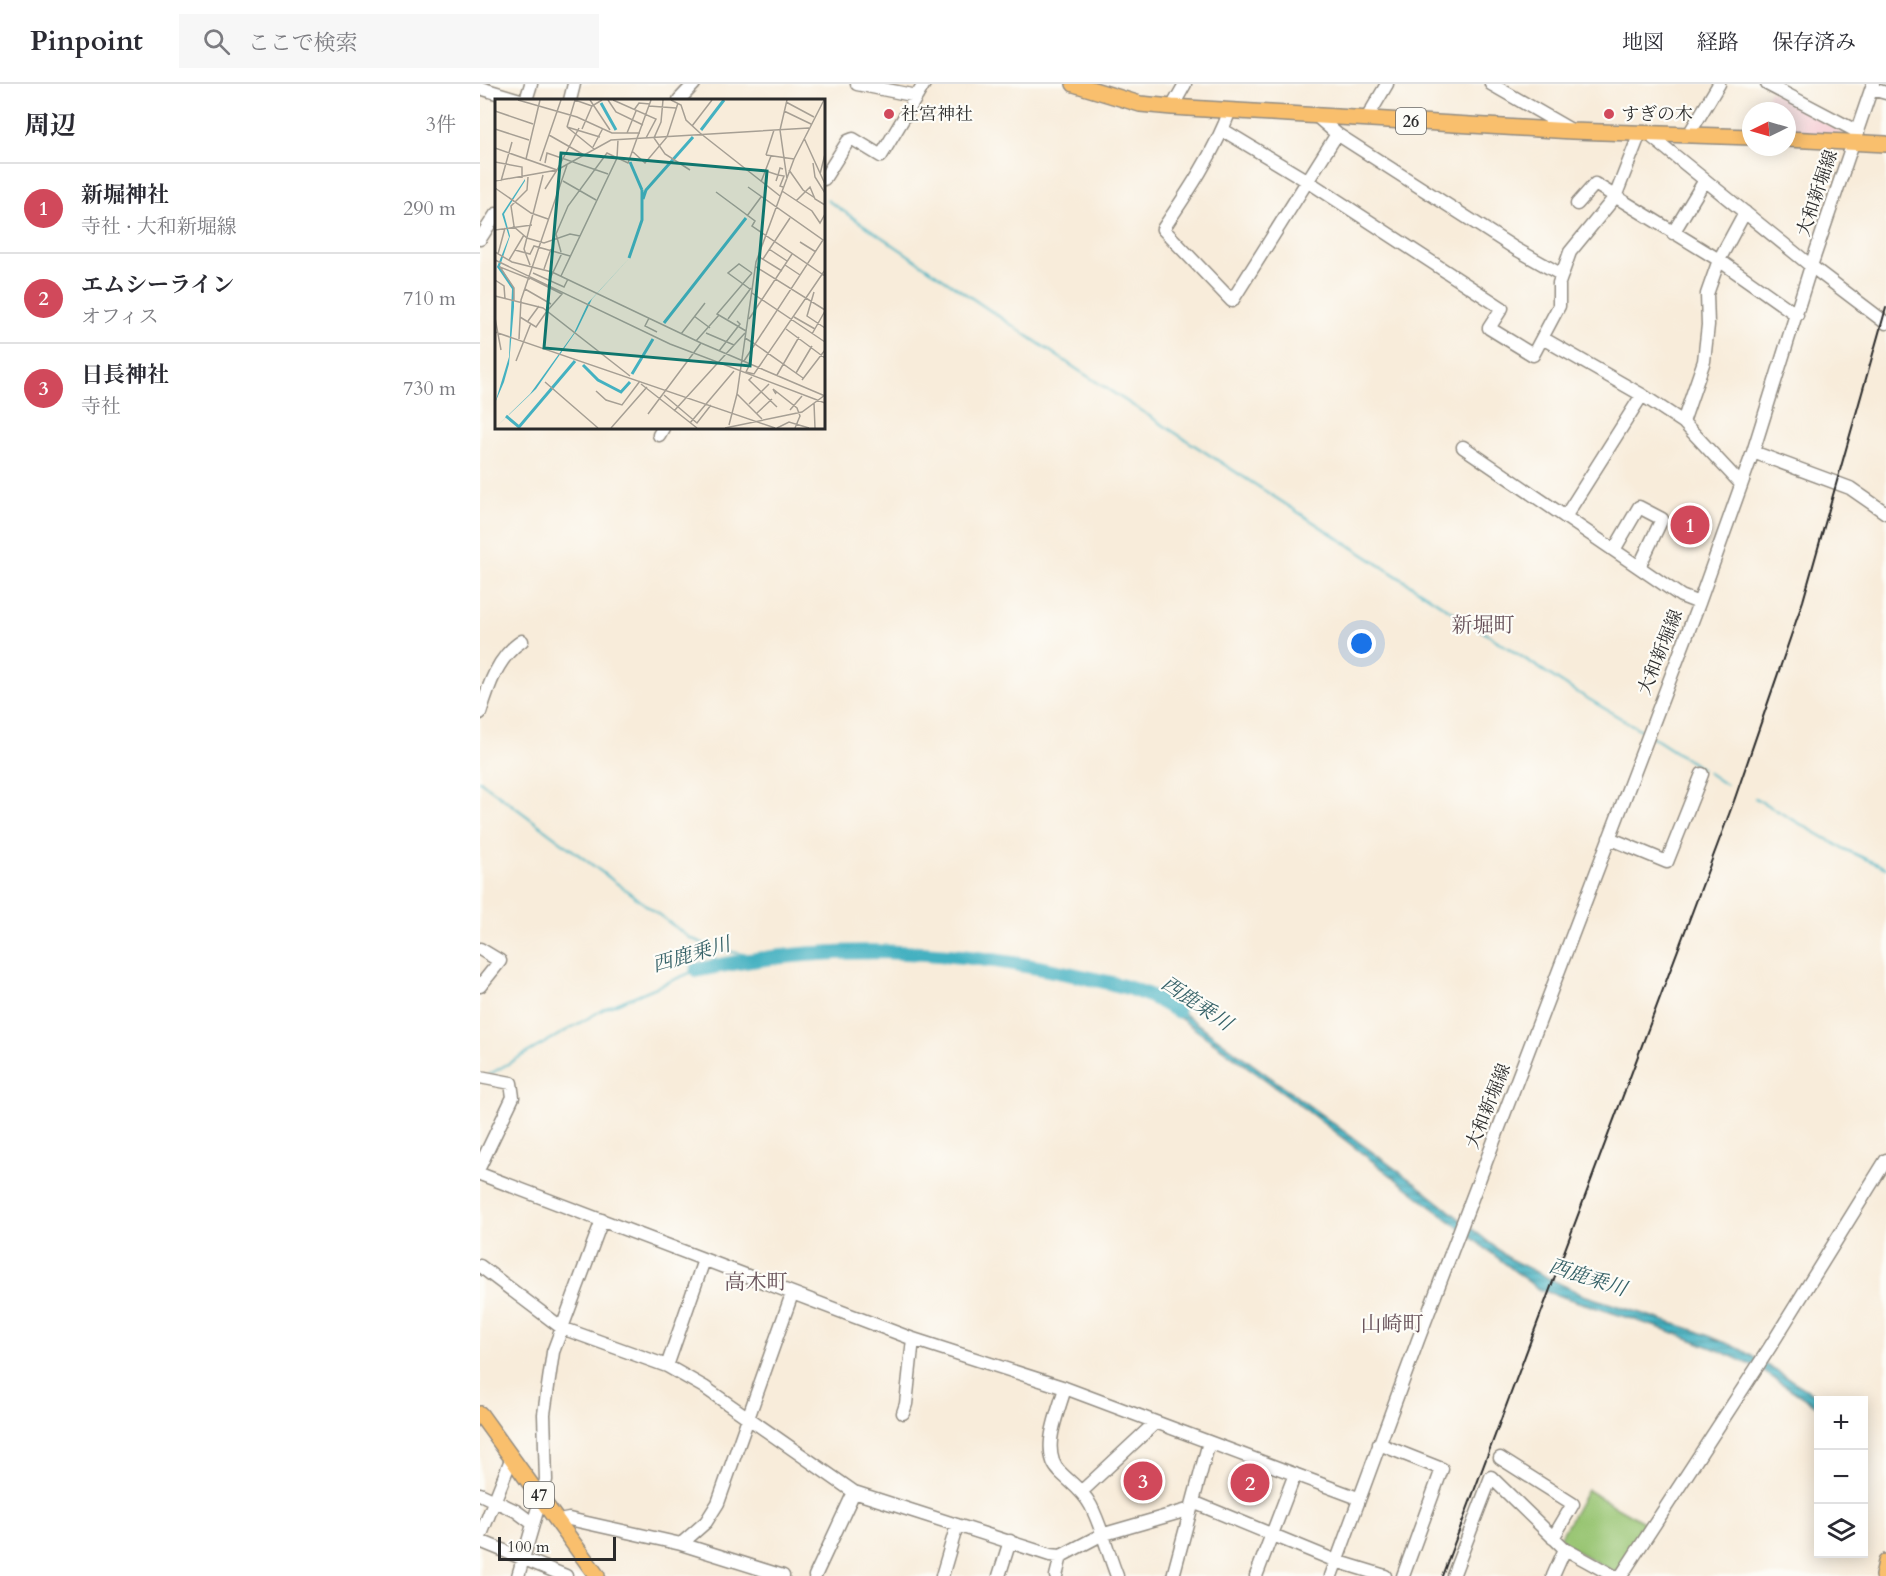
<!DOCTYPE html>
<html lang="ja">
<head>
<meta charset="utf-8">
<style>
  body { margin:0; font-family:Cardo,"Noto Serif JP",serif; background:#f7f7f7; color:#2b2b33 }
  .controls { position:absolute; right:18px; bottom:18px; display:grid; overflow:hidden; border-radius:0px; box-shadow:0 3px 15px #0003 }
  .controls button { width:54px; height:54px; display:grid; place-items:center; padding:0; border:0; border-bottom:2px solid #e1e1e2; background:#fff; color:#2b2b33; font:30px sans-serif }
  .compass { position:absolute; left:1262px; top:18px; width:54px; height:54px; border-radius:50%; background:#fff; box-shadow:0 3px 15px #0003; rotate:265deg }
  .scale { position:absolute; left:18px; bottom:15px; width:118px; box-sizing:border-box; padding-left:6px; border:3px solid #2b2b2b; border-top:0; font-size:16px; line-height:21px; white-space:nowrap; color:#2b2b2b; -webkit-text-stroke:4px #fdfcf7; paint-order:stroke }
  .you { position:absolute; left:882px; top:560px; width:21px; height:21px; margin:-15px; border:4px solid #fff; border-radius:50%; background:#1a73e8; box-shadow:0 0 0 9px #1a73e833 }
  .badge { display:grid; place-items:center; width:39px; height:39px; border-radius:50%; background:#d1495b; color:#fff; font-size:20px; font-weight:700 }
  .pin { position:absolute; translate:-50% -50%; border:3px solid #fff; box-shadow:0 2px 6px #0006 }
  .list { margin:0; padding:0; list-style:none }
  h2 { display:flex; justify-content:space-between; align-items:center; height:78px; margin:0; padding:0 24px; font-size:26px }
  h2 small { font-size:20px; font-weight:400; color:#7c7c81 }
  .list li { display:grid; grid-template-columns:39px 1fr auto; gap:18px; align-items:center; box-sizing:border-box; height:90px; padding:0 24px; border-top:2px solid #e1e1e2 }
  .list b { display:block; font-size:22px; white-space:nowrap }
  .list p { margin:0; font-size:20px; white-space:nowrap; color:#7c7c81 }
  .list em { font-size:20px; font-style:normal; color:#7c7c81 }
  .icon { flex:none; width:33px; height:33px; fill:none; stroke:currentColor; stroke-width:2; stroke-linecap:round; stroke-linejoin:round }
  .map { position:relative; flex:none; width:1406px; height:1492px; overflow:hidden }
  header { display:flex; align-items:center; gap:36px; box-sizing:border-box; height:84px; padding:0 30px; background:#fff; border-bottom:2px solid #e1e1e2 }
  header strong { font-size:28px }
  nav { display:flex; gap:33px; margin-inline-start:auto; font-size:21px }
  .search { width:420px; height:54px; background:#f7f7f7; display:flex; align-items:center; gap:15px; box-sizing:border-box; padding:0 21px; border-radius:0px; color:#7c7c81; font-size:22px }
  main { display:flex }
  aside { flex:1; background:#fff }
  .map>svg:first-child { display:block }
</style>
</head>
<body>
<header>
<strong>Pinpoint</strong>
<div class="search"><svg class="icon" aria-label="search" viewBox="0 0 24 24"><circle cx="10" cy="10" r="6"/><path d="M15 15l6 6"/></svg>ここで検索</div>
<nav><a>地図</a><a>経路</a><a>保存済み</a></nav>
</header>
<main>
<aside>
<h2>周辺<small>3件</small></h2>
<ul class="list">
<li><span class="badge">1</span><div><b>新堀神社</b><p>寺社 · 大和新堀線</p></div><em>290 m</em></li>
<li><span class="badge">2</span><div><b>エムシーライン</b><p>オフィス</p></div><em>710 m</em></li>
<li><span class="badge">3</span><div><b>日長神社</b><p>寺社</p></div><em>730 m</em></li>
</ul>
</aside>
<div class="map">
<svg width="1406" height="1492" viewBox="0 0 1406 1492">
  <defs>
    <pattern id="water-rules" width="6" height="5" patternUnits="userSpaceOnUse" patternTransform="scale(1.5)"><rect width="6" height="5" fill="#44b1c1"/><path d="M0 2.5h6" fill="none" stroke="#39909d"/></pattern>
  </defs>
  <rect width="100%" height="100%" fill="#fdfcf7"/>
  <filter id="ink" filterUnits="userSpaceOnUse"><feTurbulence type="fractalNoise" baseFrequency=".0167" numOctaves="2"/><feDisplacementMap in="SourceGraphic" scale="12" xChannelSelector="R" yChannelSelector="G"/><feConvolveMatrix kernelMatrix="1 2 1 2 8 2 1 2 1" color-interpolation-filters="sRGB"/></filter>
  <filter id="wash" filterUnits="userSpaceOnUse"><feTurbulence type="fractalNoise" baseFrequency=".008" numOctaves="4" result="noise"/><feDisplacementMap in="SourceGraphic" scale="24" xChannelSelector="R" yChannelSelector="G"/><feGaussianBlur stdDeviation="1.35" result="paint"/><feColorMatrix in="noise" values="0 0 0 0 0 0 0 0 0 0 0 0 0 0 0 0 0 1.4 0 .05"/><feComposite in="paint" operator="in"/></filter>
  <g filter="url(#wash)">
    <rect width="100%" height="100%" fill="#f8ecda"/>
    <path fill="#f6cfd6" d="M 1290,7 L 1366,51 L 1307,48 L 1307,27 L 1280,27 Z"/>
    <path fill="#97c471" stroke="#61784e" stroke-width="1.5" d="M 1107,1406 L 1167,1440 L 1136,1489 L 1089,1463 L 1080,1454 Z"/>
    <path fill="url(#water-rules)" stroke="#386e76" stroke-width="1.5" d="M 681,913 L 936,1100 L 1030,1175 L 1103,1211 L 1217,1247 L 1260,1265 L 1344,1316 L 1338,1316 L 1338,1323 L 1281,1286 L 1240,1267 L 1189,1247 L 1058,1205 L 808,1012 L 680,920 Z"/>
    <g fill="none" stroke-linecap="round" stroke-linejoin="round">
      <path stroke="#44b1c1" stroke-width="2" d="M 347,116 L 598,286 L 1090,604 L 1164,648
        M 1171,652 L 1222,685
        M 1227,688 L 1246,701
        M 0,697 L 210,854 L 237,865 L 278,873
        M 1275,714 L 1364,765 L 1406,784
        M 10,990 L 124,925 L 217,886"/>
      <path stroke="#44b1c1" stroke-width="15" d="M 217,886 C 345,859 468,863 595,891 C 631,899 666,905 697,927"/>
    </g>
  </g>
  <g filter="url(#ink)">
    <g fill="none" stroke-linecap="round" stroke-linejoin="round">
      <g stroke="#928c82" stroke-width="15">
        <path id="minor" d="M 377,0 L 437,12
          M 1011,0 L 1091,46
          M 1287,0 L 1378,48
          M 0,4 L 40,16
          M 1392,5 L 1406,9
          M 46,16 L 51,0
          M 90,16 L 94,0
          M 199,16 L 214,0
          M 692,23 L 705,0
          M 750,26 C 735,68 708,108 683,145 L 752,217 L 857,50
          M 834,30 L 857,50 L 1036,165 L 1082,191
          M 887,34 L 907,0
          M 743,46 L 829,98 L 1022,224 L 1009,244 L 1053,271 L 1079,222 L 1079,199 L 1090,168 L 1135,113 L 1160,49
          M 1167,49 L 1331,182 L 1406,239
          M 1209,50 L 1239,0
          M 344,95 L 368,57 L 373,55 L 401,72 L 444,0
          M 1097,120 L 1115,100 L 1239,176 L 1317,231
          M 1193,149 L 1225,96
          M 0,155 L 16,130
          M 1064,255 L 1162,311 L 1203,338 L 1261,400
          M 1203,338 L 1224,277 L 1228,241 L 1227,210 L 1239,176 L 1265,128
          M 179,351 L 183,344
          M 983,363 L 1201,512 L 1219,519
          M 1273,368 L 1370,404 L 1406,429
          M 1085,433 L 1162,311
          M 1134,466 L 1159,423 L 1182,435 L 1159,483
          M 0,629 C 8,603 18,572 42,557
          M 1129,754 L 1187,778 L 1222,690
          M 0,865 L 20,877 L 0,902
          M 0,993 L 31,999 L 33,1013 L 0,1082
          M 0,1090 L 433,1255 L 585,1304 L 878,1414
          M 0,1182 L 82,1244 L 187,1282 L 224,1303 L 374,1408 L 570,1471 L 581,1472 L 621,1451 L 711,1425
          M 187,1282 L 224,1176
          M 585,1304 C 579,1327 559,1368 580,1388 C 591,1399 604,1408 611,1422 C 622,1444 628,1469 637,1492
          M 423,1329 L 426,1320 L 433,1255
          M 899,1360 L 962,1385 L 923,1492
          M 1020,1374 L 1093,1420 L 1073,1454
          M 601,1408 L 675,1339
          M 0,1410 L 36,1427 L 52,1439
          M 713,1418 L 856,1477 L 905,1492
          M 79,1437 L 89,1435 L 201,1460 L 303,1492
          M 0,1453 L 32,1373
          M 0,1457 L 86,1492
          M 201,1460 L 226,1438 L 238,1419 L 312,1210
          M 38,1492 L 66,1396 L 64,1330 L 73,1268 L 122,1136
          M 335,1492 L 374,1408
          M 462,1492 L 477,1441
          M 519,1492 L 530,1457
          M 576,1492 L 581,1472
          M 693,1492 L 729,1358
          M 776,1492 L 815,1390
          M 851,1492 L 938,1256 L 1219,519 L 1273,368 L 1331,182 L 1393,0
          M 973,1492 L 1011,1393 L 1085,1465 L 1134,1492
          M 1073,1492 L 1085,1465
          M 1141,1492 L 1290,1263 L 1406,1076"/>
      </g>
      <g stroke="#928c82" stroke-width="18">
        <path id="major" d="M 594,0 L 660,20 L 692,23 L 1092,47 L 1271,53
          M 1307,55 L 1406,60
          M 0,1330 L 117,1492
          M 1403,1492 L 1406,1478"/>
      </g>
      <use href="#minor" stroke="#fff" stroke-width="12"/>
      <use href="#major" stroke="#f9bf6d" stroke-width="15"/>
      <path stroke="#2b2b2b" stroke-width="2" d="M 962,1492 L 1254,717 L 1323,517 L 1406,224"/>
    </g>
  </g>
  <g fill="#d1495b" stroke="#fdfcf7" stroke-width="2">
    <circle cx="409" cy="30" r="6"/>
    <circle cx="1129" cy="30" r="6"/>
  </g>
  <g text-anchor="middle" stroke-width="4.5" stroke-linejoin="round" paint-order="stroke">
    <g fill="#fdfcf7" stroke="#6a6a68" stroke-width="1.5">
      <rect x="916" y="24" width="30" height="26" rx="4.5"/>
      <rect x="44" y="1398" width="30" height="26" rx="4.5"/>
    </g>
    <g font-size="16" font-weight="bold" fill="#2b2b2b">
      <text x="931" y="43">26</text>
      <text x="59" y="1417">47</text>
    </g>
    <g font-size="18" fill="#2b2b2b" stroke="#fdfcf7" text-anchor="start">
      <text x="421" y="36">社宮神社</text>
      <text x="1141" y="36">すぎの木</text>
    </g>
    <g font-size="18" fill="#2b2b2b" stroke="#fdfcf7">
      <text transform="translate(1337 109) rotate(-71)" y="6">大和新堀線</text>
      <text transform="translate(1180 568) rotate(-68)" y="6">大和新堀線</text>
      <text transform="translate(1008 1022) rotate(-68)" y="6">大和新堀線</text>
    </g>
    <g font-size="20" font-style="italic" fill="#356167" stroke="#fdfcf7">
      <text transform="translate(211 870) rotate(-16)" y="7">西鹿乗川</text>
      <text transform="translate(717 919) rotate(34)" y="7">西鹿乗川</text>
      <text transform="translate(1108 1193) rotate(18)" y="7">西鹿乗川</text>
    </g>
    <g font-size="21" fill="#69535b" stroke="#fdfcf7">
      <text x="1003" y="548">新堀町</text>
      <text x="276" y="1205">高木町</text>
      <text x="912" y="1247">山崎町</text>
    </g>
  </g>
  <g transform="translate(15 15)">
    <rect width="330" height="330" fill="#f8ecda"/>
    <path d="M 30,80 L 30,82 L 9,115 L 15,137 L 5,167 L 19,189 L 19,208 L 14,265 L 9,283 L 0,304 L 14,258 L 17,190 L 2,168 L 14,138 L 7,115 ZM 138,155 L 97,200 L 82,231 L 41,290 L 0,329 L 35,295 L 79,234 L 93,204 Z" fill="#44b1c1"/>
    <path fill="none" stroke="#44b1c1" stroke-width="3" d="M 106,4 L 121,31M 206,31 L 229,1M 135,63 L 147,91M 148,100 L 151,91 L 198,38M 134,159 L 147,121 L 147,91M 169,224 L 251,119M 88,266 L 103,281 L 126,293 L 135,283M 137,275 L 158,240M 11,317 L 24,328 L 80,262"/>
    <path fill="none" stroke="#a69f94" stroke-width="1.5" d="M 23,1 L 82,18 L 117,34 L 145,34M 95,1 L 115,31M 113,1 L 121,13 L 148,26M 118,1 L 161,20 L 151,39M 168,1 L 166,23 L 159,39 L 170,55 L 195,71M 176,1 L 186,6 L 191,21 L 205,34 L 285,97M 291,3 L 319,18M 154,7 L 181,9M 139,11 L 144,4 L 155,5M 0,12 L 38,25M 289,12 L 316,25M 197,27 L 217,1M 72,28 L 80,1 L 97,7M 72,28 L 99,50M 72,28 L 105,38M 0,30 L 34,41M 87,30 L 97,7 L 107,1M 132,34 L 141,12M 54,36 L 89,56M 309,39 L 330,85M 98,48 L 108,29M 0,49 L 62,71 L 50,90M 137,52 L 150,64 L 172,38 L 183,4M 271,56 L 299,60M 271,56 L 279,31M 31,60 L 45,1M 45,62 L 66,1M 0,63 L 27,68 L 27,79M 50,64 L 52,54 L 113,75M 318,64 L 320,78 L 330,94M 62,71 L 84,29M 294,71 L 308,91 L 320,99M 271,72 L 283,76 L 281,82M 325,75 L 330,55M 292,80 L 285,31 L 292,1M 0,82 L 62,71 L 116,41 L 314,29M 6,82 L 17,43M 68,82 L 101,101M 266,83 L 276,57M 253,88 L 328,141 L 260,245 L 308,279M 288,88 L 285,87 L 289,77 L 283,76 L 285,69 L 288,70M 0,89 L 36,114 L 53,120M 287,92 L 317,112 L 325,124 L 330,115M 221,93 L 260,122 L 257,127 L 330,177M 301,102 L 315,88 L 320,100 L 330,106M 252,117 L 266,98M 18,127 L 32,139 L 49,144 L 75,135 L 85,137M 19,127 L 16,107 L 32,91 L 33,78M 0,131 L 37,126M 305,143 L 321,153M 274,150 L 292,162M 20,151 L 35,155 L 39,147 L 75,157M 0,153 L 17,163 L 57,173 L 206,244 L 330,297M 66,153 L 61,135 L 73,107 L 112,54 L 133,64 L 156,1M 3,155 L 10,129M 266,159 L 287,172M 268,160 L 295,119M 0,161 L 175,245 L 330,304M 14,161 L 29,136M 35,166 L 29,150 L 48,76M 290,166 L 305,176M 261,168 L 330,211M 49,170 L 56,150M 38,174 L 69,188 L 73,180M 66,177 L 122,59 L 123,41M 35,179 L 67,195 L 52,212M 0,181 L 9,187 L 10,200M 54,182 L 67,154M 30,190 L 56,205M 255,190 L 233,174 L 244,165 L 257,174M 319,193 L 312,217 L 330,229M 257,194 L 330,243M 0,197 L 48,209 L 135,277M 19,202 L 19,189 L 5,168 L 35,180M 199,217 L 215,229M 25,218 L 41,228 L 52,212M 299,218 L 320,230M 0,219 L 6,251M 154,219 L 150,227 L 162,233M 233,220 L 256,189M 254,220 L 297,155M 33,222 L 44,207M 291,230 L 330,259M 251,232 L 222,215 L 257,174M 0,233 L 280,329M 211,234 L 239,246M 186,235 L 210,204M 317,235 L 330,212M 24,240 L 26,201 L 72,66M 201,242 L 224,216M 224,252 L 245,225 L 242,222M 21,262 L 36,224M 249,262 L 260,245 L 250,239M 255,265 L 251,273 L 259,275 L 330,171M 301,274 L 317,247M 282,276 L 304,238M 257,278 L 254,281 L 282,308M 307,281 L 330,251M 50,283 L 103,329M 146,285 L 202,329M 101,292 L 111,301 L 127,306 L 145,282M 242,295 L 267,320M 281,295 L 278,290 L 302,309 L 305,317 L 300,329M 169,296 L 202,324 L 216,306M 319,304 L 320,329M 254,305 L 274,285M 295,311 L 307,297M 179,312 L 250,234M 262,314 L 277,300M 153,315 L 206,244M 195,324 L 239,272M 234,326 L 242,295 L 261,163 L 299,60 L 329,1M 116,329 L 152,288M 230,329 L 307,313 L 330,296M 282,329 L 294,323 L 314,329"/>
    <path fill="#0f766e" fill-opacity="0.15" stroke="#0f766e" stroke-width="3" d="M 66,54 L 272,72 L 255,267 L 49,249 Z"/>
    <rect width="330" height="330" fill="none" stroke="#2b2b2b" stroke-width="3"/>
  </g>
</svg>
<div class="controls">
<button>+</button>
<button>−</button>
<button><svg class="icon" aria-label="layers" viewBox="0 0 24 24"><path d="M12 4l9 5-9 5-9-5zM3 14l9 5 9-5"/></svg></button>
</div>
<svg class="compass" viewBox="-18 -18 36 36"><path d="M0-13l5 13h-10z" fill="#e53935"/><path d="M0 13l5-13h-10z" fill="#7c7c81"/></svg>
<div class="scale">100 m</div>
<div class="you"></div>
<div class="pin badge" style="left:1210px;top:441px">1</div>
<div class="pin badge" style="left:770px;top:1399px">2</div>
<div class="pin badge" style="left:663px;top:1397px">3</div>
</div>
</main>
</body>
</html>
